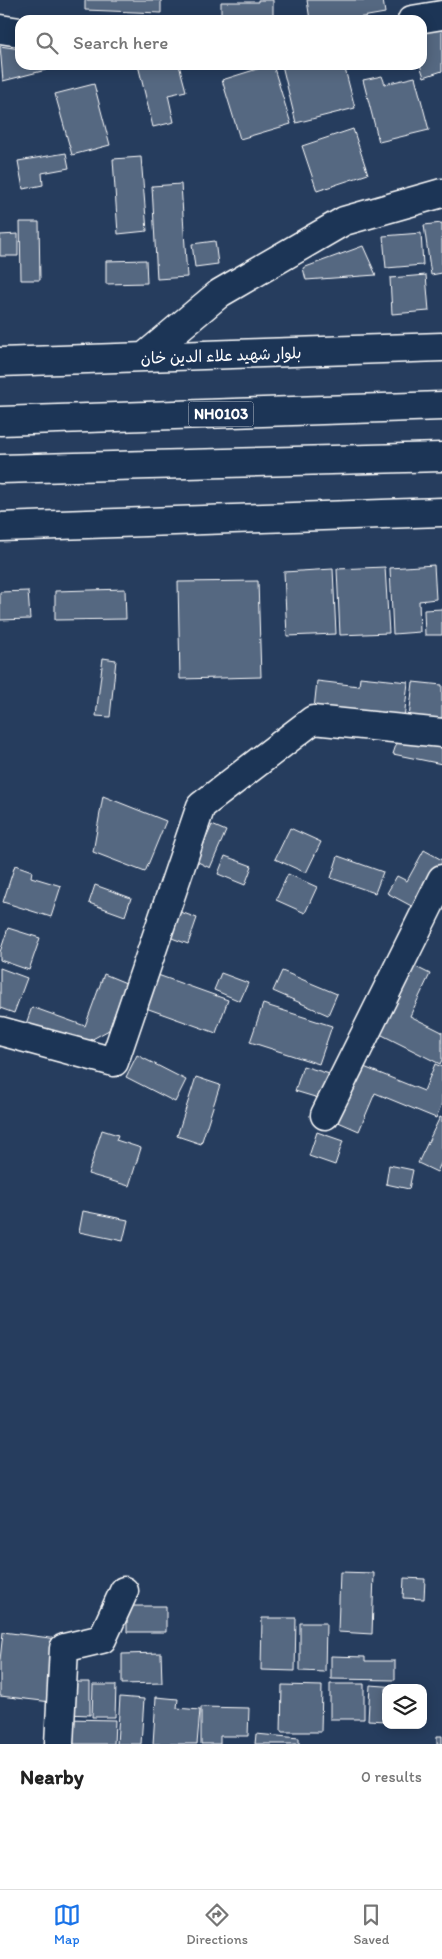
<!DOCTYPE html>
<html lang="en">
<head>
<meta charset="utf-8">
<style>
  body { margin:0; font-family:Itim,"Playpen Sans Arabic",sans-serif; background:#f6f6f6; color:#222 }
  .controls { position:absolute; right:15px; bottom:15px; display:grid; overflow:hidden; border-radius:10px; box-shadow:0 2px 12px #0003 }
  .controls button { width:45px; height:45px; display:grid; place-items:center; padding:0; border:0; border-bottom:1px solid #e0e0e0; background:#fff; color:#222; font:25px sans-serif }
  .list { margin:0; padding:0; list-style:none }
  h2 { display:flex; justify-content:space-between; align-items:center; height:65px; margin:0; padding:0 20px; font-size:21px }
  h2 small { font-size:16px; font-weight:400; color:#767676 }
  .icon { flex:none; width:28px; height:28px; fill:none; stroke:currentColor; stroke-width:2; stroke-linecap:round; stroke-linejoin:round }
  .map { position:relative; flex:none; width:442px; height:1744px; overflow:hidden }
  .search { position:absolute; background:#fff; box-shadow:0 2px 12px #0003; left:15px; right:15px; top:15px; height:55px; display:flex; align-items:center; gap:12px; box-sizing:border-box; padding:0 18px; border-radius:15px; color:#767676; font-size:19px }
  .sheet { height:145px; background:#fff }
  nav { display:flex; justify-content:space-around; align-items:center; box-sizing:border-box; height:70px; border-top:1px solid #e0e0e0; background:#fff; font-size:14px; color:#767676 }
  nav a { display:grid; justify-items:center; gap:2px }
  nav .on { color:#1a73e8 }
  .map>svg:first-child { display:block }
</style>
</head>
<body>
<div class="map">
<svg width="442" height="1744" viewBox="0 0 442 1744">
  <rect width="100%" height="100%" fill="#263d5e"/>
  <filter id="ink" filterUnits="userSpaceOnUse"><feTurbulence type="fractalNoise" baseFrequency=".02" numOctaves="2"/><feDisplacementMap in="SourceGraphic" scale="10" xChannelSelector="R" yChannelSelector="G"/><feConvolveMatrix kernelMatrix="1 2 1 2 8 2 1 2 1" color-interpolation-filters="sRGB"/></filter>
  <g filter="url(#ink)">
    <path fill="#556781" stroke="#fff" d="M 85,0 L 161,0 L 161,13 L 85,10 Z
      M 258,0 L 273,0 L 273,20 L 221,20 L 221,2 L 258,2 Z
      M 307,0 L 383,0 L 385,13 L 345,20 L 310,20 Z
      M 442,26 L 442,71 L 424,77 L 420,65 L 422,65 L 422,33 Z
      M 0,46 L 20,49 L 20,65 L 46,65 L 46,70 L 3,81 Z
      M 138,65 L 179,65 L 186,91 L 168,95 L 174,122 L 153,127 Z
      M 270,65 L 273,65 L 291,124 L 240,139 L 222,80 Z
      M 282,65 L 344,65 L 355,108 L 296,123 Z
      M 382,76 L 385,84 L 415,77 L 429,130 L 379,142 L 363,80 Z
      M 94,84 L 110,145 L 72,155 L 55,94 Z
      M 353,129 L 368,174 L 317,191 L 302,146 Z
      M 66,153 L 69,168 L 42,173 L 43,185 L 23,189 L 18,161 Z
      M 141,157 L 147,231 L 118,234 L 113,159 Z
      M 181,184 L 187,277 L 157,279 L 152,186 Z
      M 20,222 L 39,222 L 40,280 L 21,280 Z
      M 442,223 L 442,273 L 431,275 L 424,225 Z
      M 421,233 L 423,265 L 386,268 L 383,236 Z
      M 18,234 L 18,256 L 0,256 L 0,235 Z
      M 215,241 L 218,264 L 195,267 L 192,244 Z
      M 363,246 L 376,275 L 306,280 L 303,268 Z
      M 146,260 L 147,283 L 106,284 L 106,261 Z
      M 426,275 L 429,311 L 392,314 L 390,278 Z
      M 434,565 L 436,599 L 419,601 L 420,632 L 393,634 L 390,568 Z
      M 385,567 L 389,633 L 340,635 L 337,569 Z
      M 333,569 L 336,634 L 287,636 L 284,572 Z
      M 258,581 L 261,677 L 180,679 L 178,582 Z
      M 125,589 L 126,619 L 55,620 L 55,591 Z
      M 28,591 L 30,619 L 0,620 L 0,592 Z
      M 442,609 L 442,635 L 425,635 L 424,610 Z
      M 103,658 L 116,660 L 110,717 L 96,716 Z
      M 360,677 L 408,682 L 404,719 L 314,709 L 317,681 L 359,686 Z
      M 413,682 L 442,685 L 442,722 L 409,718 Z
      M 398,739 L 442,743 L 442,764 L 393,754 Z
      M 103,796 L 166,821 L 145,872 L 93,852 Z
      M 212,825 L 226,831 L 210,868 L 196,861 Z
      M 290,828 L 321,842 L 306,873 L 275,859 Z
      M 424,850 L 442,860 L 442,870 L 419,910 L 387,893 L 397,876 L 407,881 Z
      M 225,856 L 252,866 L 245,885 L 218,874 Z
      M 338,856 L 383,872 L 375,893 L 331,878 Z
      M 15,865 L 32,871 L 31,877 L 61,886 L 51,917 L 3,902 Z
      M 288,874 L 317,887 L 305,913 L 276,900 Z
      M 95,885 L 131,898 L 125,916 L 89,903 Z
      M 178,911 L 197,918 L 188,944 L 169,937 Z
      M 8,928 L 40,938 L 29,970 L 0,960 L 0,952 Z
      M 408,963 L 430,974 L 410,1016 L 442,1032 L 442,1060 L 440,1064 L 374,1031 Z
      M 0,968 L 27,978 L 14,1013 L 0,1008 Z
      M 282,971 L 337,994 L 328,1015 L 273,991 Z
      M 221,973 L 248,983 L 240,1001 L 214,990 Z
      M 104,974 L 126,983 L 109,1030 L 78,1047 L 25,1027 L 32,1007 L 85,1026 Z
      M 155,974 L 228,1000 L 216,1033 L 143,1007 Z
      M 263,1004 L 332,1026 L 319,1064 L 250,1042 Z
      M 137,1055 L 186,1080 L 175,1102 L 126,1077 Z
      M 435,1064 L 442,1067 L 442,1103 L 436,1118 L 375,1093 L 359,1131 L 336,1121 L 359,1065 L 424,1091 Z
      M 303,1066 L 333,1075 L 325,1100 L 295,1091 Z
      M 196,1077 L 220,1085 L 201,1144 L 177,1136 Z
      M 440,1117 L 442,1118 L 442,1161 L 437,1172 L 418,1163 Z
      M 102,1130 L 118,1135 L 116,1140 L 141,1148 L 129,1186 L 88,1174 Z
      M 317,1132 L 343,1141 L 335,1165 L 309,1156 Z
      M 389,1165 L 413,1170 L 409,1189 L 386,1184 Z
      M 83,1211 L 128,1220 L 123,1241 L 79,1232 Z
      M 340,1572 L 374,1573 L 372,1634 L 338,1632 Z
      M 404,1578 L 425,1579 L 424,1599 L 403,1598 Z
      M 127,1606 L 166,1606 L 166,1632 L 127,1632 Z
      M 262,1618 L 296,1618 L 295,1671 L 261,1670 Z
      M 300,1623 L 326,1623 L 325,1672 L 300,1671 Z
      M 3,1632 L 58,1639 L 51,1702 L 0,1696 L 0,1660 Z
      M 161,1653 L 162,1683 L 122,1684 L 122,1654 Z
      M 331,1656 L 365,1657 L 365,1661 L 395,1661 L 395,1680 L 331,1679 Z
      M 67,1682 L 90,1682 L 90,1715 L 66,1714 Z
      M 330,1684 L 364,1684 L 364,1719 L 330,1719 Z
      M 93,1685 L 116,1685 L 115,1717 L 92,1717 Z
      M 282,1685 L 322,1686 L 321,1732 L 281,1732 Z
      M 370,1685 L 399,1687 L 386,1688 L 386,1721 L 368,1720 Z
      M 120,1697 L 144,1699 L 141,1744 L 117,1744 Z
      M 156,1697 L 178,1699 L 177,1708 L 200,1710 L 197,1744 L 153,1744 Z
      M 201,1707 L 249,1708 L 248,1736 L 220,1736 L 220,1744 L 201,1744 Z
      M 66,1719 L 115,1720 L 114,1744 L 65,1744 Z
      M 256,1734 L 299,1738 L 299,1744 L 255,1744 Z
      M 437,1736 L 442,1736 L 442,1744 L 437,1744 Z"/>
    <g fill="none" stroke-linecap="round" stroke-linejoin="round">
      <g stroke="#fff" stroke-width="31">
        <path id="minor" d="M 412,20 L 442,15
          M 0,29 L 20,32
          M 144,357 L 220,293 L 344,221 L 442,193
          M 0,362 L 442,347
          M 0,527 L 442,512
          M 0,1031 L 114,1062 L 201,806 L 313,720 L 442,733
          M 325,1115 L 442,879
          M 59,1744 L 64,1648 L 102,1639 L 124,1591"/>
      </g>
      <g stroke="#fff" stroke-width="31">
        <path id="highway" d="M 0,421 L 442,406
          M 0,469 L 442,457"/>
      </g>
      <use href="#minor" stroke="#1d3557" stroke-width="28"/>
      <use href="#highway" stroke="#1d3557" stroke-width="28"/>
    </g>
  </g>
  <g text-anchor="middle" stroke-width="5" stroke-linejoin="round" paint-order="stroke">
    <rect fill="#1d3557" stroke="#bbc2cd" stroke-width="1" x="188.5" y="401.5" width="65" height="25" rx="4"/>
    <g font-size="15" font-weight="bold" fill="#fff">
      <text x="221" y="419">NH0103</text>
    </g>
    <g font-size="16" fill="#fff" stroke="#1d3557">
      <text transform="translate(221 355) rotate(-2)" y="6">بلوار شهید علاء الدین خان</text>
    </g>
  </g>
</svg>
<div class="controls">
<button><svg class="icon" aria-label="layers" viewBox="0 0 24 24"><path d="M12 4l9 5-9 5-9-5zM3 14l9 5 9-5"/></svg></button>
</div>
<div class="search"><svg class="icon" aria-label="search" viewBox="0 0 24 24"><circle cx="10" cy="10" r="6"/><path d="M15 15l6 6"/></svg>Search here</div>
</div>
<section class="sheet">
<h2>Nearby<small>0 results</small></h2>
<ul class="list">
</ul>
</section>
<nav>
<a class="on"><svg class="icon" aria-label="map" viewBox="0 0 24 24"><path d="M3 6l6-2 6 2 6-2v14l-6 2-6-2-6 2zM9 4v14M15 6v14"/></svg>Map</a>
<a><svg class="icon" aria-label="directions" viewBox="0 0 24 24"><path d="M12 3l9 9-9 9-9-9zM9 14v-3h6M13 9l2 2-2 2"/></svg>Directions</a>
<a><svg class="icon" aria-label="saved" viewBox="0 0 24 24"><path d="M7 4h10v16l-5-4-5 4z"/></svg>Saved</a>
</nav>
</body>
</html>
